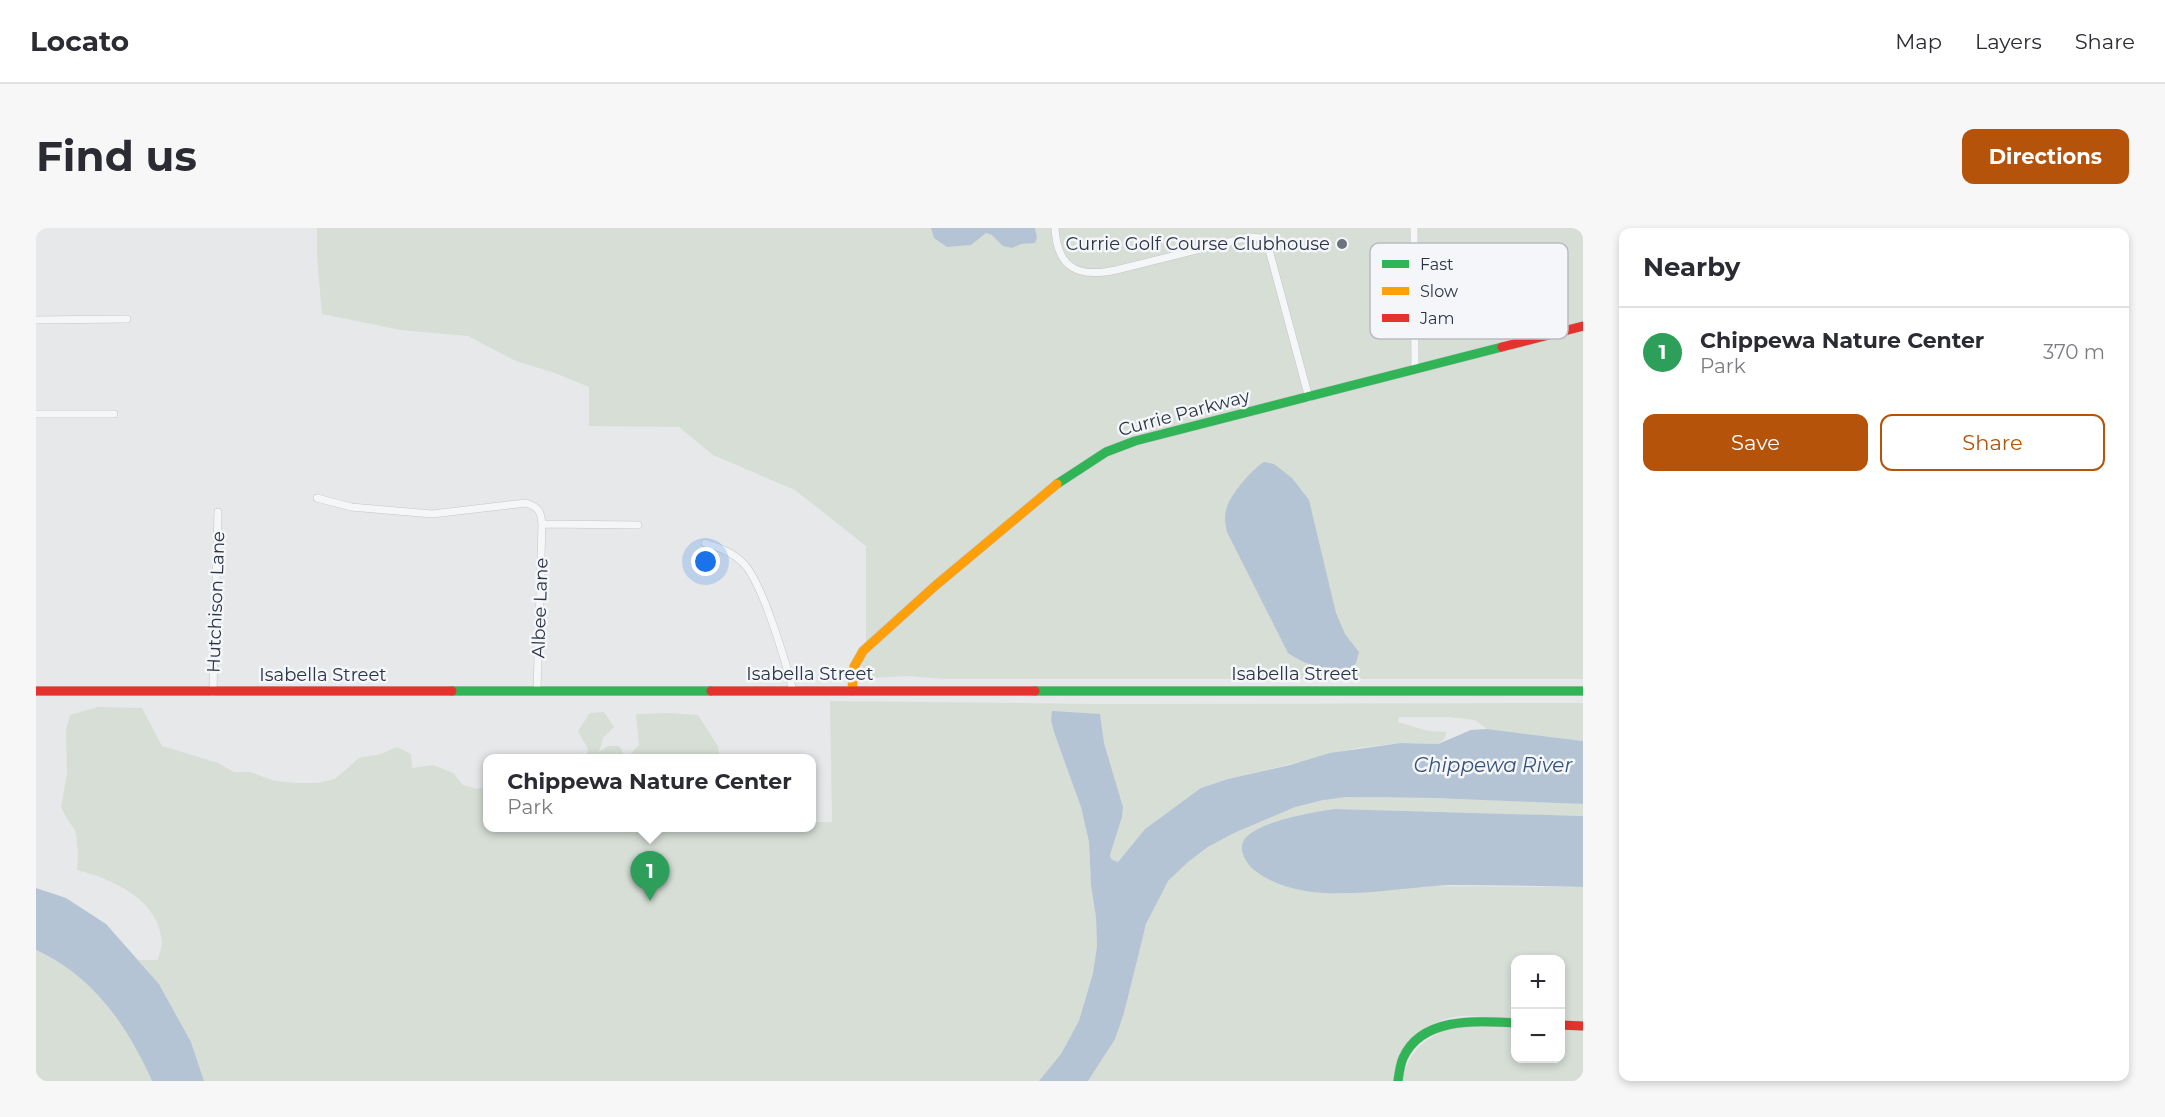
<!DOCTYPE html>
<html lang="en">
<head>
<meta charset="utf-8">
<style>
  body { margin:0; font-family:Montserrat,sans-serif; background:#f7f7f7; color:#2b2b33 }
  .controls { position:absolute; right:18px; bottom:18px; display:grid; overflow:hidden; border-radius:12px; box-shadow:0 3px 9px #0003 }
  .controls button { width:54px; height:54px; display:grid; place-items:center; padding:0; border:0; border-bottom:2px solid #e1e1e2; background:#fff; color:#2b2b33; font:30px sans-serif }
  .you { position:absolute; left:670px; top:334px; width:21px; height:21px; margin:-15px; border:4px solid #fff; border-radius:50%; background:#1a73e8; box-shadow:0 0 0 9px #1a73e833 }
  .badge { display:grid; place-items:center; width:39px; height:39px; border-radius:50%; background:#b45309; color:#fff; font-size:20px; font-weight:700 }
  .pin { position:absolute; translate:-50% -50px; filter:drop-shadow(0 2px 3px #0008) }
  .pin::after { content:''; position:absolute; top:32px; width:21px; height:18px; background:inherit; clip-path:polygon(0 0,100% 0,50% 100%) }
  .popup { position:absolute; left:447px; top:526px; width:333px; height:78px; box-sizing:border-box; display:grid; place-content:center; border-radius:12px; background:#fff; filter:drop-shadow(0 2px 4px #0005); font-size:20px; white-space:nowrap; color:#7c7c81 }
  .popup b { font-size:22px; color:#2b2b33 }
  .popup::after { content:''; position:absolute; left:50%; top:100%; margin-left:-12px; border:12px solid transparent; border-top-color:#fff }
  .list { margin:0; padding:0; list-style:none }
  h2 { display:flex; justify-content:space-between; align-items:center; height:78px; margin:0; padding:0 24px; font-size:26px }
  h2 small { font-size:20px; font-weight:400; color:#7c7c81 }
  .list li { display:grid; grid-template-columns:39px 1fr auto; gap:18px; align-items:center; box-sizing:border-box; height:90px; padding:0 24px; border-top:2px solid #e1e1e2 }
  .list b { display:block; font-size:22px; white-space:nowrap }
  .list p { margin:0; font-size:20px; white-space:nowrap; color:#7c7c81 }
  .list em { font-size:20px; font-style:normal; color:#7c7c81 }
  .actions { display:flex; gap:12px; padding:18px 24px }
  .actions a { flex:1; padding:14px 0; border:2px solid #b45309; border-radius:12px; text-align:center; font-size:21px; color:#b45309 }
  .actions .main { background:#b45309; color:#fff }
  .map { position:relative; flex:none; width:1547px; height:853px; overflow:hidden; border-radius:12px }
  header { display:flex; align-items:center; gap:36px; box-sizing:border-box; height:84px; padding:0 30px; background:#fff; border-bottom:2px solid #e1e1e2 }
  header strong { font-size:28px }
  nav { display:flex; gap:33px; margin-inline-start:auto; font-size:21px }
  .intro { display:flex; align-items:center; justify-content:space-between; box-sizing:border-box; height:144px; padding:0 36px }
  h1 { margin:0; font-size:42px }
  .button { padding:15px 27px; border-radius:12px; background:#b45309; color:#fff; font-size:21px; font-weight:700 }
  main { display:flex; gap:36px; padding:0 36px }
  aside { flex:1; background:#fff; border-radius:12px; box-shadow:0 3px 9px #0003 }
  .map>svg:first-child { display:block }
</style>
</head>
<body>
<header>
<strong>Locato</strong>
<nav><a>Map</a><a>Layers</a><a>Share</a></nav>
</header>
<div class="intro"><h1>Find us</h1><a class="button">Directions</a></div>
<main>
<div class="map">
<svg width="1547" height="853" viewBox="0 0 1547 853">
  <rect width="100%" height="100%" fill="#e6e8ea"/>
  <path fill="#d6ded6" d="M 281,0 L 1547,0 L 1547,451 L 908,451 L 871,448 L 834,450 L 829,447 L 825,440 L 830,415 L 830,318 L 759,262 L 677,227 L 643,199 L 553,198 L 553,159 L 519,145 L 480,133 L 432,108 L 365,102 L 286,86 L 281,29 Z
    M 794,473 L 1061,476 L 1547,475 L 1547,513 L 1451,501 L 1439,492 L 1415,489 L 1363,489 L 1362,494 L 1392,503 L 1410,504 L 1409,510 L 1402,516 L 1365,515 L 1321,520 L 1192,551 L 1166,560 L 1109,601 L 1082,634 L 1075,631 L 1074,627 L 1086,589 L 1087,579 L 1068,515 L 1064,486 L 1045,579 L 1053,614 L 1055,657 L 1060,690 L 1061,718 L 1057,745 L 1048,777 L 1082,799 L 1088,785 C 1098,744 1107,685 1133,652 C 1160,618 1245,578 1288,571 C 1313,567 1340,570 1365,570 C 1426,570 1486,574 1547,576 L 1547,588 L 1299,581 L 1228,649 L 1263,661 L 1306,666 L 1384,658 L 1547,659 L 1547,793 L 1525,792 L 1524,732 L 1480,732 L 1479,791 C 1460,790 1431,785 1413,790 C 1379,799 1363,819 1359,853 L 168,853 L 155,814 L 123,756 L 102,732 L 122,732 C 123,727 126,719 126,714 C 123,671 76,651 41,642 L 42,626 L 40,604 L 29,587 L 25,579 L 31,546 L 30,502 L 34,487 L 62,479 L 106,480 L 126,518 L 182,535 L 198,544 L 214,544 L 239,553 L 259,555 L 282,555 L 299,551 L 323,530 L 345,526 L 361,519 L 375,526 L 376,540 L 397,537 L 417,545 L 427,557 L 441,561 L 452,558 L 452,600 L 776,600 L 776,594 L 796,594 Z
    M 568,484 L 578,499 L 567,510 L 563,524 L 572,518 L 583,518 L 590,530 L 550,530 L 552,521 L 542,503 L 554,485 Z
    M 634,485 L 662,487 L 682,518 L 683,530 L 591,530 L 603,517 L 600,486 Z
    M 0,722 C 57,748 91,797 116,853 L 0,853 Z
    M 1428,798 L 1479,800 L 1480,830 L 1524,830 L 1525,802 L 1547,803 L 1547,853 L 1367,853 C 1371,820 1397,803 1428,798 Z"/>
  <path fill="#b4c4d5" d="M 895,0 L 999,0 L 1001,10 L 999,15 L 985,16 L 976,20 L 967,18 L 956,7 L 950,5 L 935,17 L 911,19 L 898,10 Z
    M 1228,234 L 1238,236 L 1256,250 L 1273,272 L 1300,385 L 1309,406 L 1323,424 L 1320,435 L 1316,440 C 1289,441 1274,440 1252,425 L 1191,304 C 1189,295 1188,288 1191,279 C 1195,266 1216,241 1228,234 Z
    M 1016,483 L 1064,486 L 1068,515 L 1087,579 L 1086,589 L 1074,627 L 1075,631 L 1082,634 L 1109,601 L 1165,560 L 1192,551 L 1254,537 L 1294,525 L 1365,515 L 1402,516 L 1435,502 L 1451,501 L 1547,513 L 1547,576 L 1397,570 L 1310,569 L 1287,572 L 1259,579 L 1198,605 L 1172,619 L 1152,634 L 1132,653 L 1110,696 L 1088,785 L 1079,811 L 1052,853 L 1003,853 L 1025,826 L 1043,793 L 1057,745 L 1061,718 L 1060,690 L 1055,657 L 1053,614 L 1045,579 L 1018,504 L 1015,492 Z
    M 1299,581 L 1547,588 L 1547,659 C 1503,658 1459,657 1414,657 C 1354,659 1270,682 1218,642 C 1211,636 1203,624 1207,614 C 1215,594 1279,584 1299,581 Z
    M 0,660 L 30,670 L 70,696 L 123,756 L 155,814 L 168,853 L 116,853 C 91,797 57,748 0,722 Z"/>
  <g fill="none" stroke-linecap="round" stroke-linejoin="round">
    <g stroke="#c4c6c8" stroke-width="8">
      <path id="street" d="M 1019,0 C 1021,41 1043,50 1080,42 L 1213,9 L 1225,10 L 1232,18 L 1273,170
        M 1378,0 L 1379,141
        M 0,92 L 91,91
        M 0,186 L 78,186
        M 281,270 L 315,279 L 396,286 L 490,275 C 503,279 505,284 506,296 L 501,463
        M 506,296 L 602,297
        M 669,315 C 683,319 696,324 706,334 C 726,352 750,435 757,463
        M 177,464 L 182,284"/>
    </g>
    <g stroke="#c4c6c8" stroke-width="10">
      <path id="fast" d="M 1021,256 L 1070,224 L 1099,213 L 1466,119
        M 416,463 L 675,463
        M 999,463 L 1547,463
        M 1362,853 C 1363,846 1364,837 1367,830 C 1386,788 1442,793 1480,795"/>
    </g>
    <g stroke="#c4c6c8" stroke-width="10">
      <path id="slow" d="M 816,463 L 818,439 L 827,423 L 899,358 L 1021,256"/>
    </g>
    <g stroke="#c4c6c8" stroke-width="10">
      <path id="jam" d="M 1466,119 L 1547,98
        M 0,463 L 416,463
        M 675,463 L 999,463
        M 1524,797 L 1547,798"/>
    </g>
    <use href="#street" stroke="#f5f6f7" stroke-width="7"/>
    <use href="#fast" stroke="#30b455" stroke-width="9"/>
    <use href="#slow" stroke="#ff9f0a" stroke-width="9"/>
    <use href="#jam" stroke="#e5322d" stroke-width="9"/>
  </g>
  <circle fill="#6c737f" stroke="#f4f6f9" stroke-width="2" cx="1306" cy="16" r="6"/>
  <g text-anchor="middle" stroke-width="5" stroke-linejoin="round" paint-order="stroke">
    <g font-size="18" fill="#2b3445" stroke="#f4f6f9" text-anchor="end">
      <text x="1294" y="22">Currie Golf Course Clubhouse</text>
    </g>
    <g font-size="18" fill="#2b3445" stroke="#f4f6f9">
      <text transform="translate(1148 185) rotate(-15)" y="6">Currie Parkway</text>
      <text transform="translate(180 374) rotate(-88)" y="6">Hutchison Lane</text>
      <text transform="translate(504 380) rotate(-88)" y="6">Albee Lane</text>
      <text x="774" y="452">Isabella Street</text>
      <text x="1259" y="452">Isabella Street</text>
      <text x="287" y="453">Isabella Street</text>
    </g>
    <g font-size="20" font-style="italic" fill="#34527a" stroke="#f4f6f9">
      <text x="1457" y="544">Chippewa River</text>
    </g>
  </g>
  <rect x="1334" y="15" width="198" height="96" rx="9" fill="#f4f6f9" stroke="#b8bcc3" stroke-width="1.5"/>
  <rect x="1346" y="32" width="27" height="8" fill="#30b455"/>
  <rect x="1346" y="59" width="27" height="8" fill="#ff9f0a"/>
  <rect x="1346" y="86" width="27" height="8" fill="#e5322d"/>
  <g font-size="16" fill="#2b3445">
    <text x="1384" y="42">Fast</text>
    <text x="1384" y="69">Slow</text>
    <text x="1384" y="96">Jam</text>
  </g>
</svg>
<div class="controls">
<button>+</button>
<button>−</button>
</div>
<div class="you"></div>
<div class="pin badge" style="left:614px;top:673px;background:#2e9e5b">1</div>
<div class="popup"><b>Chippewa Nature Center</b>Park</div>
</div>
<aside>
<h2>Nearby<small></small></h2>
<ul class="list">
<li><span class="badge" style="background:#2e9e5b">1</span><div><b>Chippewa Nature Center</b><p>Park</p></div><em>370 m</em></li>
</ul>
<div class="actions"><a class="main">Save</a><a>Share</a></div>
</aside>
</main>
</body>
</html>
